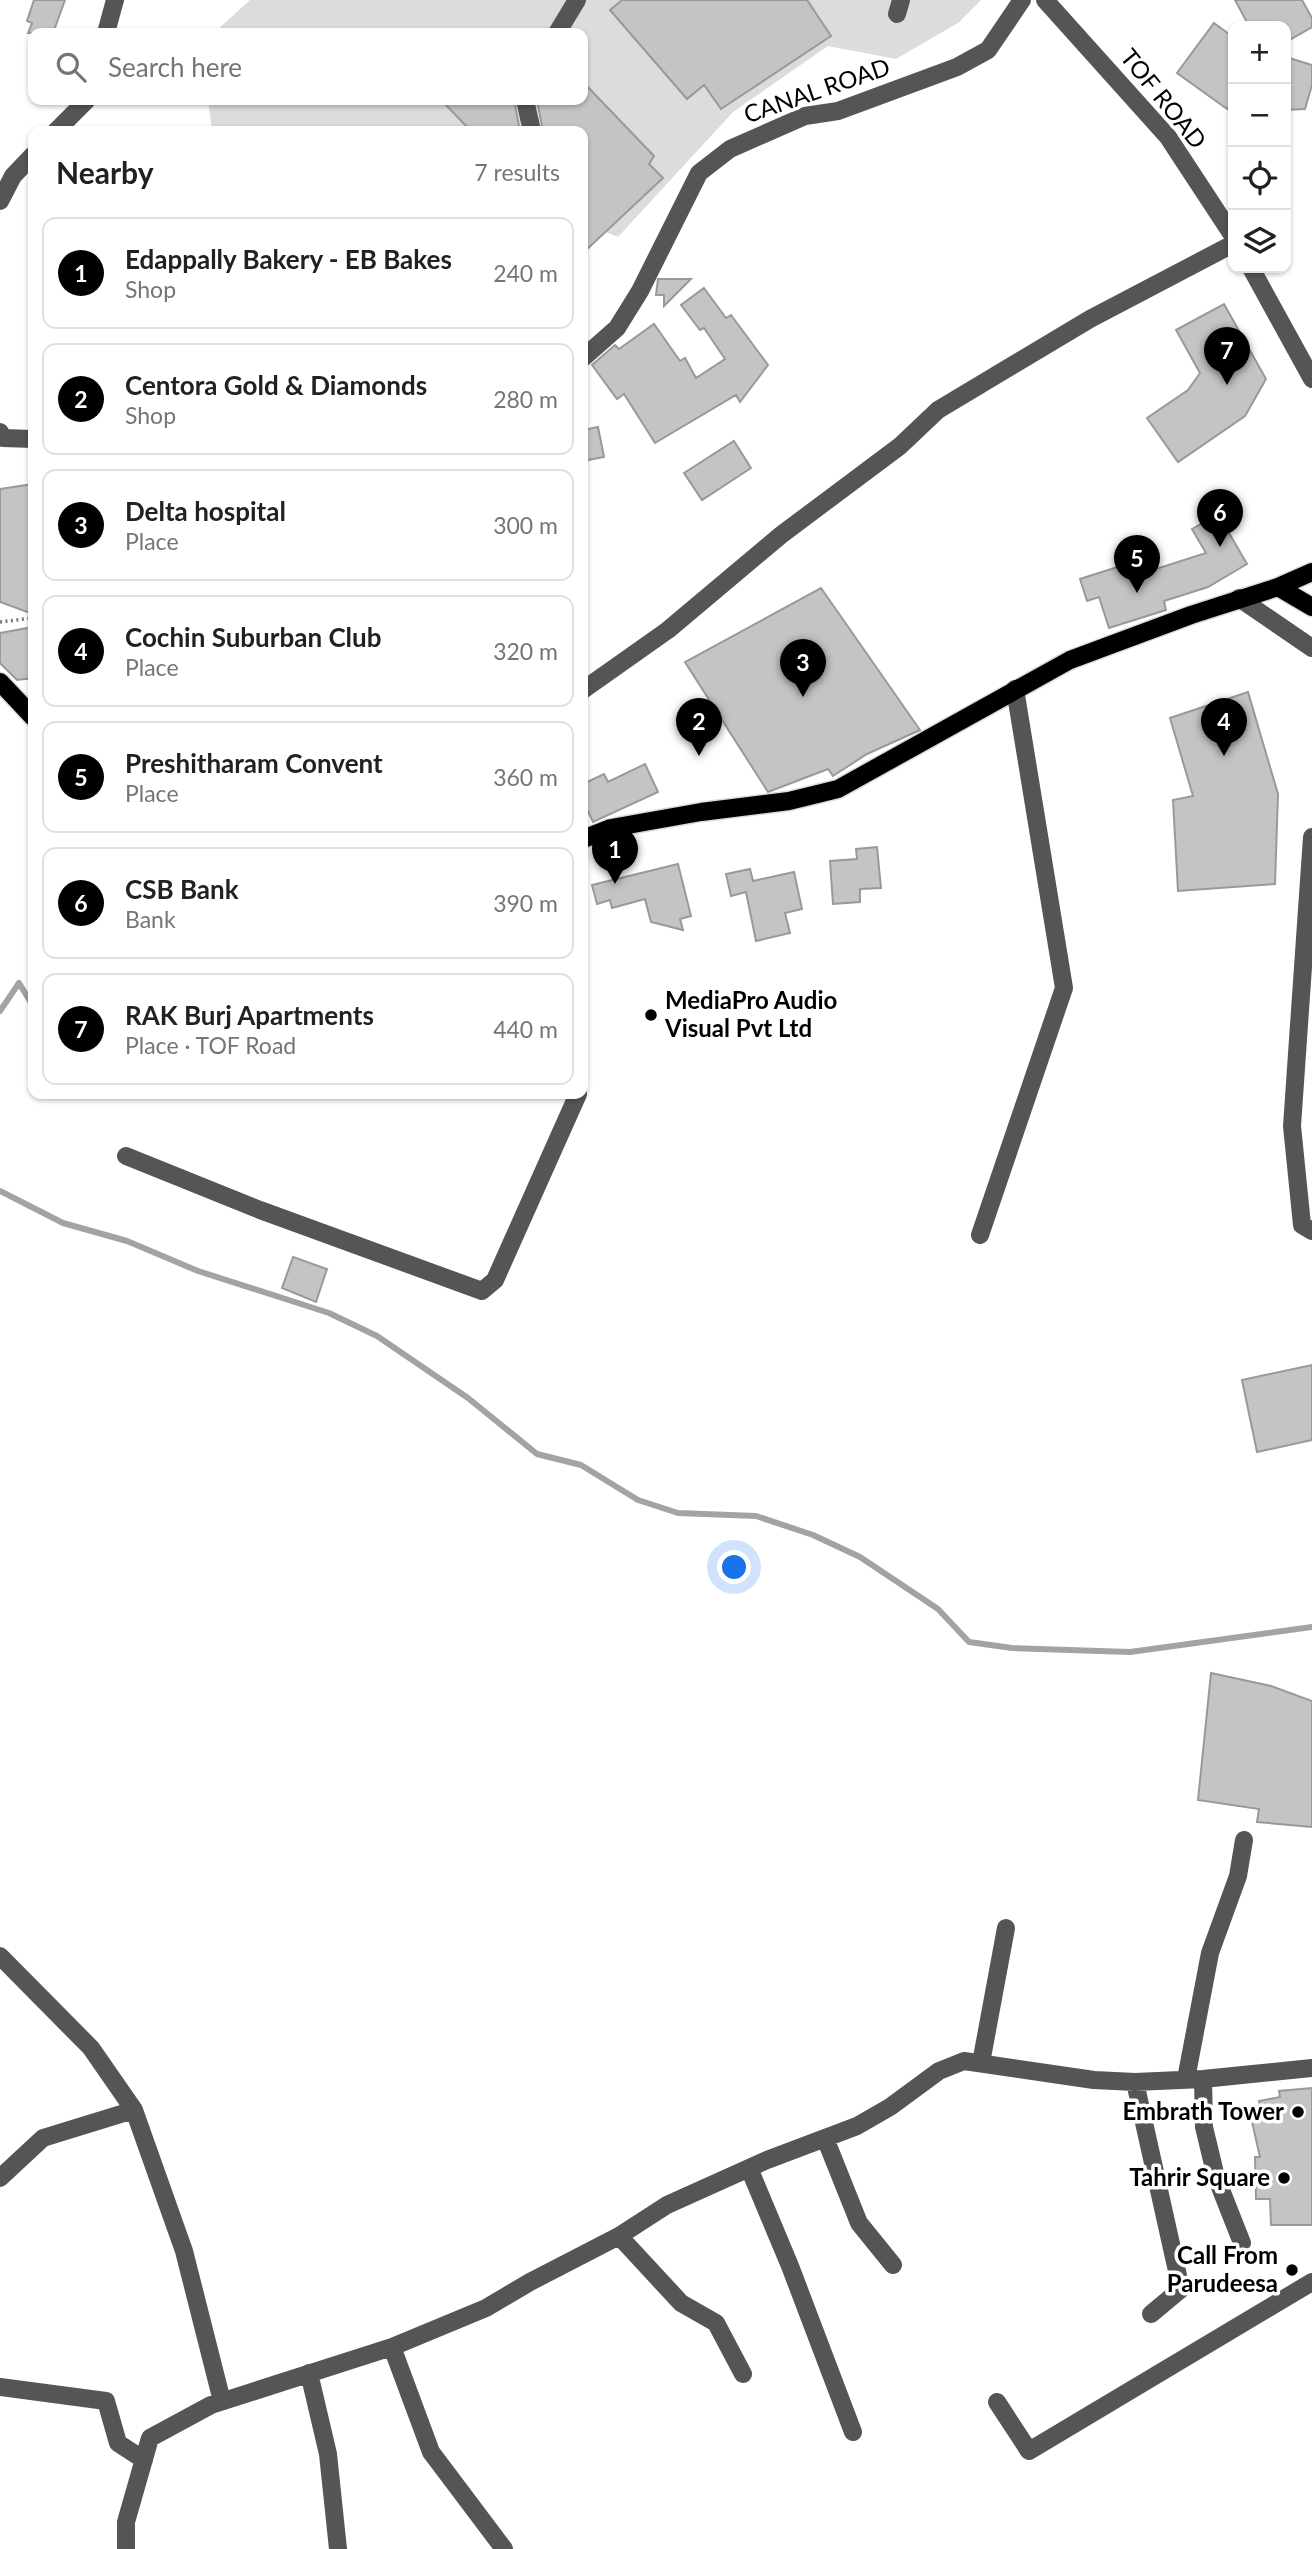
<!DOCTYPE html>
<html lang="en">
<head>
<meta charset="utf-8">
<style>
  body { margin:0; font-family:Lato,sans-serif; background:#f2f2f2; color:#202124 }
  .controls { position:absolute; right:21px; top:21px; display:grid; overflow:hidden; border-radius:14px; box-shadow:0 2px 5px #0004 }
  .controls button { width:63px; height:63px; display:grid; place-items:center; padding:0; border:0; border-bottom:2px solid #e0e0e0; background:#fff; color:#202124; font:35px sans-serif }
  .you { position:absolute; left:735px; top:1568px; width:24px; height:24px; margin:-18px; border:5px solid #fff; border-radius:50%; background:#1a73e8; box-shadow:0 0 0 10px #1a73e833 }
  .badge { display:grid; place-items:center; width:46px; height:46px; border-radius:50%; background:#000; color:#fff; font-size:23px; font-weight:700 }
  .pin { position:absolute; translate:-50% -58px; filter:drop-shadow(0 2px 4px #0008) }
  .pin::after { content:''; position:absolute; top:37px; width:24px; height:21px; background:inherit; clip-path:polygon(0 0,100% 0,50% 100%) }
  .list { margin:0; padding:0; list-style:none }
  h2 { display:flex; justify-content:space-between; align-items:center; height:91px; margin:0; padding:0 28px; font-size:30px }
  h2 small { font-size:23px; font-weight:400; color:#757577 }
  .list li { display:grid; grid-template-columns:46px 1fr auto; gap:21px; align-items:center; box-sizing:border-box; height:112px; margin:0 14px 14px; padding:0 14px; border:2px solid #e0e0e0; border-radius:14px }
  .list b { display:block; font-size:26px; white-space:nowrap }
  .list p { margin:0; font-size:23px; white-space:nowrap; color:#757577 }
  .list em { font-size:23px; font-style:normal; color:#757577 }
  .icon { flex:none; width:38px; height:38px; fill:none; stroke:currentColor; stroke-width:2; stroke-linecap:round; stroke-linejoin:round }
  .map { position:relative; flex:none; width:1312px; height:2549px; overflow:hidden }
  .search { position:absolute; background:#fff; box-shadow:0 2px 5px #0004; left:28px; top:28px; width:560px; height:77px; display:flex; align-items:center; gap:18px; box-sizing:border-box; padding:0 24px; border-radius:14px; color:#757577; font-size:26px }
  .panel { position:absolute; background:#fff; box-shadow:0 2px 5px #0004; left:28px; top:126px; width:560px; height:973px; border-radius:14px }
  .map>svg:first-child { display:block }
</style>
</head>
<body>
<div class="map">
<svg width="1312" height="2549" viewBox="0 0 1312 2549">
  <rect width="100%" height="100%" fill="#fff"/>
  <path fill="#dcdcdc" d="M 250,0 L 981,0 L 958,23 L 896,59 L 828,46 L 733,112 L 618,237 L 583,223 L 583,131 L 212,131 L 208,100 L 583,100 L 583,33 L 214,33 Z"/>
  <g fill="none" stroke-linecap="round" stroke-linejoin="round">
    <path stroke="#a3a3a3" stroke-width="6" d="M 0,1011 L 19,983 L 33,1006
      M 0,1191 L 63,1223 L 127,1241 L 198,1271 L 329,1313 L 377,1336 L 468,1398 L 537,1454 L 581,1465 L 638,1500 L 678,1513 L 756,1516 L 813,1535 L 860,1557 L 938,1609 L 969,1642 L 1012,1648 L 1130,1652 L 1312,1627"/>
  </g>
  <path fill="#c4c4c4" stroke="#999" stroke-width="2" d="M 34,0 L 65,0 L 53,33 L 28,33 L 32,23 L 27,21 Z
    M 622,0 L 807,0 L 831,36 L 721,109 L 704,85 L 687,99 L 610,10 Z
    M 1235,0 L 1302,0 L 1312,18 L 1312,27 L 1286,42 L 1286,26 L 1249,26 Z
    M 1214,23 L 1233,37 L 1233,102 L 1227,109 L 1177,73 Z
    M 1286,57 L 1312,65 L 1312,85 L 1305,109 L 1286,110 Z
    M 583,82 L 654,156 L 649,164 L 663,178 L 583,253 L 583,131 L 543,131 L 537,100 L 583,100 Z
    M 441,100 L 514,100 L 520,131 L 471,131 Z
    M 658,279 L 691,279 L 664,306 L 664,295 L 656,295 Z
    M 704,288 L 726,318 L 731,315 L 768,365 L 740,402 L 736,395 L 655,443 L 624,394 L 617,399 L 592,365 L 615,345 L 619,349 L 654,324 L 680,361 L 685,358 L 696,378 L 725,359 L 704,328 L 700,330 L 681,305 Z
    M 1224,304 L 1266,379 L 1245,416 L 1178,462 L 1147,418 L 1188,390 L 1200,373 L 1176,330 Z
    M 598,427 L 604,457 L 583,461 L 583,430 Z
    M 734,441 L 751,468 L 702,500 L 684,473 Z
    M 33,484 L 33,614 L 0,602 L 0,489 Z
    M 1218,514 L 1247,564 L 1208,587 L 1164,601 L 1166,610 L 1109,628 L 1099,597 L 1087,601 L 1080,579 L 1149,557 L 1153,570 L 1206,553 L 1192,529 Z
    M 821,588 L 920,730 L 867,754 L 833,776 L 828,769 L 768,792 L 685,662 Z
    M 33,627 L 33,678 L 17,680 L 0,663 L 0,633 Z
    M 1248,692 L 1278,794 L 1275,884 L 1178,891 L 1173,800 L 1193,796 L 1170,718 Z
    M 645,764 L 658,792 L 593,822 L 583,801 L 583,784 L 604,774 L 608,782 Z
    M 877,847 L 881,888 L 860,889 L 860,902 L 833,904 L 830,861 L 857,859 L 856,849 Z
    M 678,864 L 691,916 L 680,919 L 683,930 L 651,922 L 645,899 L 612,908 L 610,900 L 597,904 L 592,885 Z
    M 750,869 L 753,881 L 794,872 L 802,909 L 785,913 L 790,933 L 756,941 L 746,892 L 731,896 L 726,874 Z
    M 293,1257 L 327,1269 L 316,1302 L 282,1288 Z
    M 1312,1365 L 1312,1440 L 1257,1452 L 1242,1380 Z
    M 1211,1673 L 1271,1686 L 1312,1701 L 1312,1827 L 1257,1822 L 1259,1809 L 1198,1800 Z
    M 1312,2088 L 1312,2225 L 1271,2225 L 1270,2199 L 1256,2199 L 1255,2157 L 1260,2157 L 1250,2113 L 1261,2111 L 1259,2101 L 1280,2097 L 1279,2091 Z"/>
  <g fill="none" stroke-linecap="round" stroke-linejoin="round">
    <g stroke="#dbdbdb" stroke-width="21">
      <path id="major" d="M 1278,587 L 1312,607
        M 0,682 L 33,717
        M 583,839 L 611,828 L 701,812 L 789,801 L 838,789 L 1070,660 L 1191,615 L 1278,587 L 1312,572"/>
    </g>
    <path stroke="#777" stroke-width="3.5" stroke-dasharray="2 3.5" stroke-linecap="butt" d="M 0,622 L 33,618"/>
    <path stroke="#555" stroke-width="18" d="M 1045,0 L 1168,137 L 1233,236
      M 897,14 L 901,0
      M 106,33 L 115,0
      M 557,33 L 577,0
      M 525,100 L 532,131
      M 56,131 L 87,100
      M 0,201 L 13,176 L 33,155
      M 1251,268 L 1312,379
      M 583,358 L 617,328 L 640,291 L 699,173 L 730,149 L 805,116 L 838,111 L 957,67 L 988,50 L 1022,0
      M 0,432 L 3,438 L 33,439
      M 1239,598 L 1312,648
      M 583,690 L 668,630 L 781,535 L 900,446 L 938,410 L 1090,319 L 1233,244
      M 1312,837 L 1292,1126 L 1302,1225 L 1312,1231
      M 126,1156 L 260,1210 L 482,1291 L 495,1280 L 578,1094
      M 980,1235 L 1064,988 L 1015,689
      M 0,1956 L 91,2048 L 134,2110 L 184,2251 L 222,2401
      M 981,2063 L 1006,1928
      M 1186,2079 L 1210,1953 L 1238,1876 L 1244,1840
      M 1203,2079 L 1204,2127 L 1216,2177 L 1242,2243
      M 1135,2082 L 1181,2289 L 1151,2314
      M 825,2138 L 859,2223 L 893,2265
      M 749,2168 L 790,2266 L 853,2432
      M 0,2178 L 43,2138 L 134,2110
      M 619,2236 L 681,2303 L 716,2323 L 743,2374
      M 392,2347 L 431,2452 L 504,2549
      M 309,2373 L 328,2454 L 338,2549
      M 0,2387 L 106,2401 L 118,2443 L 144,2460
      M 997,2402 L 1029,2451 L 1312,2282
      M 126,2549 L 126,2522 L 150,2438 L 211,2405 L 392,2347 L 486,2308 L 530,2282 L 619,2236 L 667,2205 L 767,2160 L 857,2126 L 890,2107 L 939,2071 L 964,2061 L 1094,2080 L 1135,2082 L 1203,2079 L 1312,2068"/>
    <use href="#major" stroke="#000" stroke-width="18"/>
  </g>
  <g fill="#000" stroke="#fff" stroke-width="2.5">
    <circle cx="651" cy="1015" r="7"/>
    <circle cx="1298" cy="2112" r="7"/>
    <circle cx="1284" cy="2178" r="7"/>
    <circle cx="1292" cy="2270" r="7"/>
  </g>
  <g text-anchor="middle" stroke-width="7" stroke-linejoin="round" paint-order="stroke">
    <g font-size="24" fill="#000" stroke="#fff">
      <text transform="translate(817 91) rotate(-19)" y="8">CANAL ROAD</text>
      <text transform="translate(1163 99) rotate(51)" y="8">TOF ROAD</text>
    </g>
    <g font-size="24" font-weight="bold" fill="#000" stroke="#fff" text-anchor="end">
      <text x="665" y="1009" text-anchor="start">MediaPro Audio<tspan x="665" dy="28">Visual Pvt Ltd</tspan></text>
      <text x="1284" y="2120">Embrath Tower</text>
      <text x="1270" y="2186">Tahrir Square</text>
      <text x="1278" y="2264">Call From<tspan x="1278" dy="28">Parudeesa</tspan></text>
    </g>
  </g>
</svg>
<div class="controls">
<button>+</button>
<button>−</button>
<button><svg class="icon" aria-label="locate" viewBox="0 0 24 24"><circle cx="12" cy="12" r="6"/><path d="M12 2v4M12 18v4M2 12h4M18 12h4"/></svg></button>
<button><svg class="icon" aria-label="layers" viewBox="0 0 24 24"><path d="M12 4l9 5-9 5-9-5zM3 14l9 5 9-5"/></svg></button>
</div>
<div class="you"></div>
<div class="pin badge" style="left:615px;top:884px">1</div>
<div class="pin badge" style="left:699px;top:756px">2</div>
<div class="pin badge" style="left:803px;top:697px">3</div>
<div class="pin badge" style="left:1224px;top:756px">4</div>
<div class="pin badge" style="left:1137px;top:593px">5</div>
<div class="pin badge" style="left:1220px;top:547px">6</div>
<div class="pin badge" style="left:1227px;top:385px">7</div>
<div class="search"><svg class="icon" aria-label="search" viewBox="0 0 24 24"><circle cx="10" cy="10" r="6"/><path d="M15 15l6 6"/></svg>Search here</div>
<section class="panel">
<h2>Nearby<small>7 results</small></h2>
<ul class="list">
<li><span class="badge">1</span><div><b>Edappally Bakery - EB Bakes</b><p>Shop</p></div><em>240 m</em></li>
<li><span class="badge">2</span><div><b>Centora Gold &amp; Diamonds</b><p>Shop</p></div><em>280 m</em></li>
<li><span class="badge">3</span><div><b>Delta hospital</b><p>Place</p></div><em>300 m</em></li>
<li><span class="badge">4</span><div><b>Cochin Suburban Club</b><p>Place</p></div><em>320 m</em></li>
<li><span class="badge">5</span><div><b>Preshitharam Convent</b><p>Place</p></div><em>360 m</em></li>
<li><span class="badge">6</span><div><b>CSB Bank</b><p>Bank</p></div><em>390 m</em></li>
<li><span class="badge">7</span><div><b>RAK Burj Apartments</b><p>Place · TOF Road</p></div><em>440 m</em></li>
</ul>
</section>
</div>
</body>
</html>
